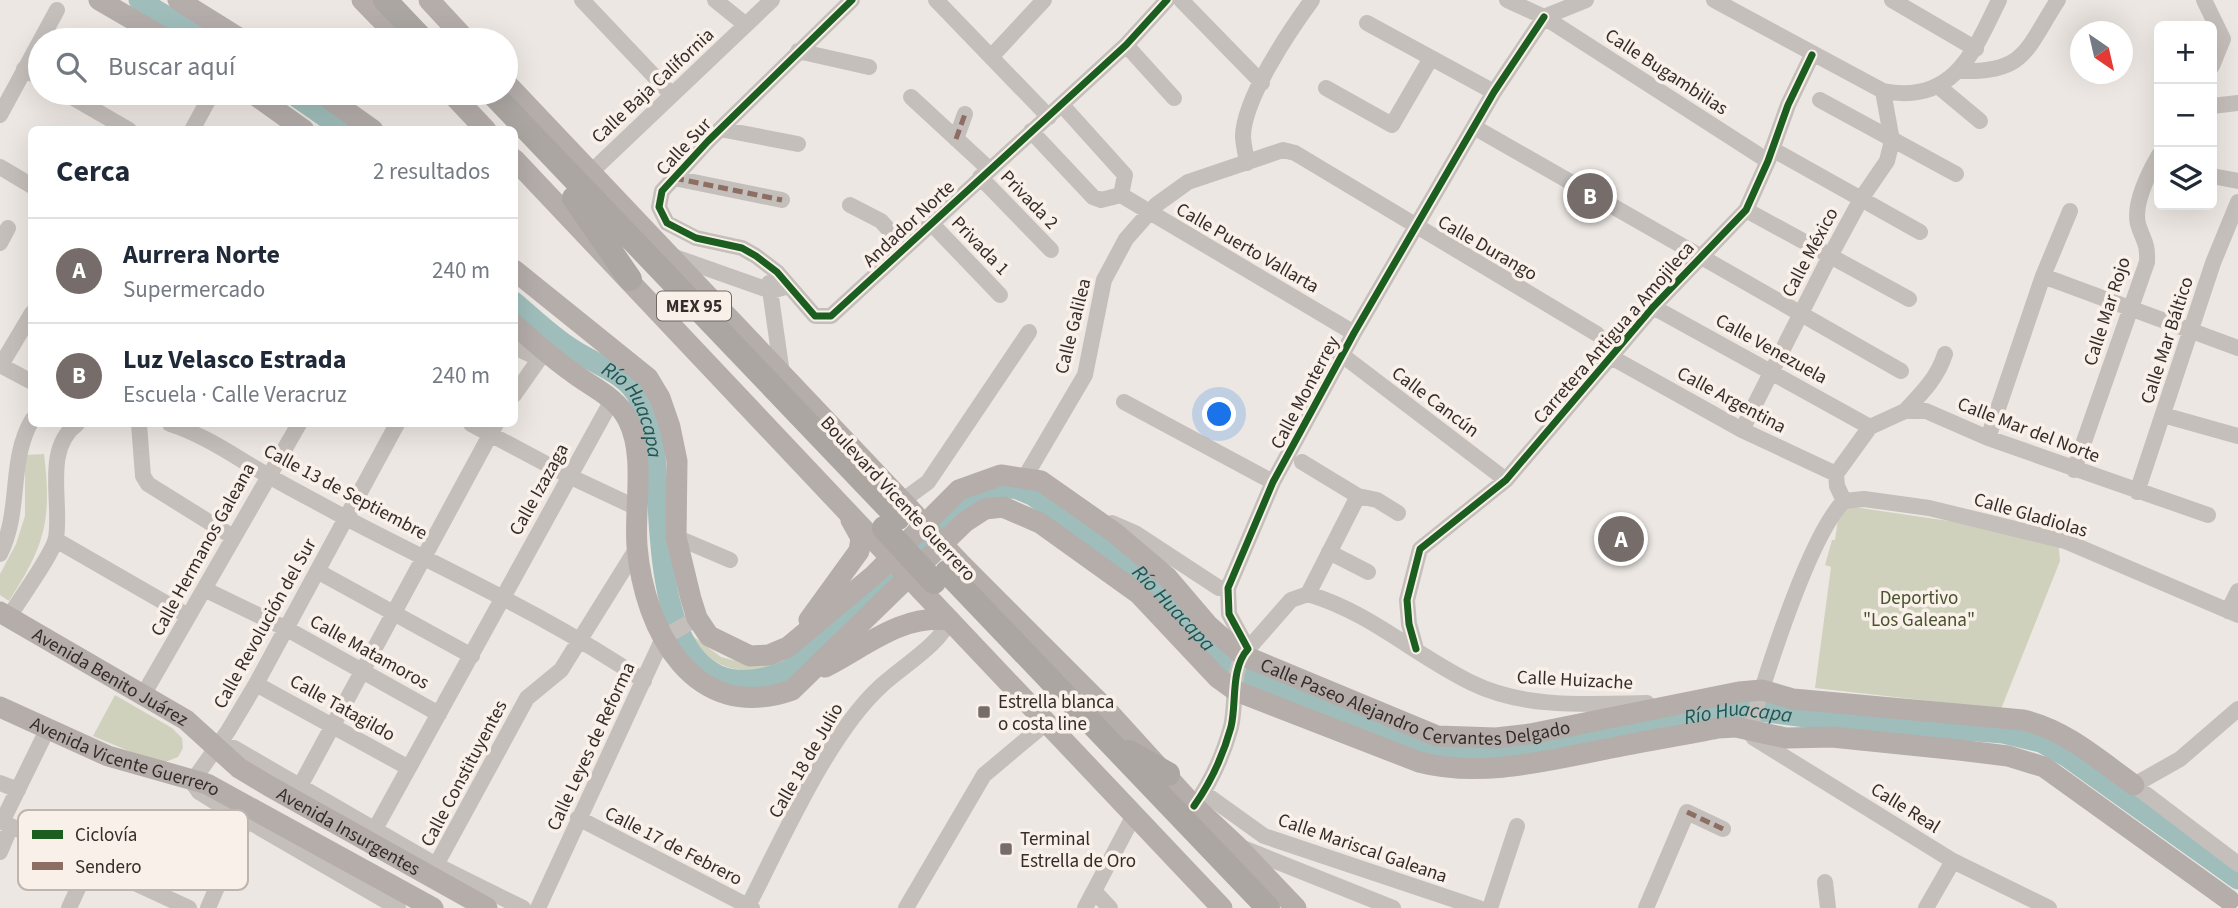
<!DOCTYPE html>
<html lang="es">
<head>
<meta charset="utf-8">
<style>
  body { margin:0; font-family:"Source Sans 3",sans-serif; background:#f2f2f3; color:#1f2937 }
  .controls { position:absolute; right:21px; top:21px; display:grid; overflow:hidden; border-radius:10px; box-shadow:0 7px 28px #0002 }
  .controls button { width:63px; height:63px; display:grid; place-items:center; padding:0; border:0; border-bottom:2px solid #e0e1e3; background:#fff; color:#1f2937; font:35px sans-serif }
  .compass { position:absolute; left:2070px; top:21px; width:63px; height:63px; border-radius:50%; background:#fff; box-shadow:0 7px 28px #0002; rotate:146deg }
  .you { position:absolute; left:1220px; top:415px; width:24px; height:24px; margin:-18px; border:5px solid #fff; border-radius:50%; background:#1a73e8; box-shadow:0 0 0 10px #1a73e833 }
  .badge { display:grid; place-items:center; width:46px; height:46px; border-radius:50%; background:#766d6a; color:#fff; font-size:23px; font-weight:700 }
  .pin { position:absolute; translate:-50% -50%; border:4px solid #fff; box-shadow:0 2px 7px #0006 }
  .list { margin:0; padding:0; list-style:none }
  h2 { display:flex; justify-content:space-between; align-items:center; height:91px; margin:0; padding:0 28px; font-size:30px }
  h2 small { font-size:23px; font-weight:400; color:#747a83 }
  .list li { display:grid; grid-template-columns:46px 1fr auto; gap:21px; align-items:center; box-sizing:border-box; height:105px; padding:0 28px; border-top:2px solid #e0e1e3 }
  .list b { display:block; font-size:26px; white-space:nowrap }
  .list p { margin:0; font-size:23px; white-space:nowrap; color:#747a83 }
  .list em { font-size:23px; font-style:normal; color:#747a83 }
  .icon { flex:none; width:38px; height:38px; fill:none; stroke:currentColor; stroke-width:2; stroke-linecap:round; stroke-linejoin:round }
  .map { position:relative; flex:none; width:2238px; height:908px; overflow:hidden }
  .search { position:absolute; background:#fff; box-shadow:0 7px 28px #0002; left:28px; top:28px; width:490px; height:77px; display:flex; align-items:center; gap:18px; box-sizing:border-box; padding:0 24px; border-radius:38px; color:#747a83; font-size:26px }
  .panel { position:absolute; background:#fff; box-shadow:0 7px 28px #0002; left:28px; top:126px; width:490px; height:301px; border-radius:10px }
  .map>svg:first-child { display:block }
</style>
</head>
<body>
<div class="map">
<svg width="2238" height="908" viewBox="0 0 2238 908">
  <rect width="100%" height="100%" fill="#ece7e2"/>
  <path fill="#cfd1bd" d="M 44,454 C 52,521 45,545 9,601 L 0,595 L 0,574 L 16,544 L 25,516 L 25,455 Z
    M 1840,505 L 2058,537 L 2060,561 L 2001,709 L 1815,688 L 1831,567 L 1825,565 L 1832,540 L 1835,540 Z
    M 822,631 C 782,674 733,689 689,640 L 694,637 L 721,657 L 748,664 Z
    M 115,695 L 172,728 L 182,738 L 183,748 L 178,757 L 160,764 L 93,736 Z"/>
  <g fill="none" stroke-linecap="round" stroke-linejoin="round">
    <g stroke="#9fbebb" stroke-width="21">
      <path d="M 139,0 L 206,40"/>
      <path d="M 291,93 L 344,130"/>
      <path id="s1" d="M 514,302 C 533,318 551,336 572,349 C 594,364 627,373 639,399 C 647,415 653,436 655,455 C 662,536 652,727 789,670 L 973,496 L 995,489 L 1015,488 L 1032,495 L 1136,568 L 1228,665 L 1255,680 L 1414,744 L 1468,751 L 1536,745 L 1737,708 L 1821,719 L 2003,733 L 2041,742 L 2066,756 L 2238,879"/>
    </g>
    <path stroke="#c5bfbb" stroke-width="16" d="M 582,0 L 672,95
      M 715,0 L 746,25
      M 852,0 L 708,141 L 662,191 L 659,207 L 667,223 L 696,238 L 742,248 L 756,256 L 777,272 L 815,316 L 831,316 L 1126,45 L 1167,0
      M 936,0 L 1049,117
      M 1181,0 L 1262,83
      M 1507,0 L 1544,17 L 1768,161
      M 1714,0 L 1883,91 C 1953,105 1974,52 1999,0
      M 1892,0 L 1976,49
      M 2204,0 L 2223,39 L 2212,66
      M 1544,17 L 1586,0
      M 1367,23 L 1494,92
      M 1126,45 L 1174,98
      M 798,51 L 869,67
      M 991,57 L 1044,0
      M 24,69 L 40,78
      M 1961,71 C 2026,73 2026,49 2058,0
      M 1938,86 L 1980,121
      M 1326,88 L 1392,125 L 1431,58
      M 65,93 L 129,130
      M 911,97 L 989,169
      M 1820,100 L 1956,174
      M 1062,105 L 1125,175 L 1121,195
      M 2212,106 L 2238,103
      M 0,115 L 57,10
      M 1474,127 L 1901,371
      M 720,129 L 798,144
      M 192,130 L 210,97
      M 1031,131 L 1093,197 L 1101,200 L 1121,195
      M 956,139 L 965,114
      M 1772,149 L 1920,232
      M 1247,163 C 1246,154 1243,144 1243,136 C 1244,98 1290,30 1312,0
      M 0,167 L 32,186
      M 590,173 L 772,0
      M 2212,176 L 2238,181
      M 980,177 L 1051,250
      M 674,178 L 782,200
      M 1121,195 L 1354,333
      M 850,205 L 881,221 L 905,248
      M 1746,210 L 1909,299
      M 931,223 L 1000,295
      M 0,243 L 8,228
      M 672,256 L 771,291 L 789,286
      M 2043,276 L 2238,348
      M 769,283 L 782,374
      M 1653,307 L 1870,427
      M 514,347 L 538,358
      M 1342,355 L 1506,480
      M 1611,357 L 1742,430 L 1836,474
      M 0,365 L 32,382
      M 1,365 L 32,313
      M 514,395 L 545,351
      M 1124,402 L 1273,482
      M 1905,411 C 1922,393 1938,377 1945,354
      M 2163,415 L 2238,436
      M 139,424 L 143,476 L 148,484 L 233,537
      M 170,424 C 207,436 235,457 269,476 C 293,490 319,503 344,517 C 445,570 549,616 644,681
      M 397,424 L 256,684 L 228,731 L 192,782 L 199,792 L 212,800 L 398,908
      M 471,424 L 569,476 L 635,507
      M 1742,430 L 1829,258 L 1861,199 L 1887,161 L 1892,141 L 1883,91
      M 1988,438 L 2043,276 L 2070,211
      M 1302,462 L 1358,496 L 1377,500 L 1398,513
      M 2074,470 L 2147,262 C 2148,242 2143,241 2138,224 C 2133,204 2149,172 2159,155
      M 1025,477 L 1085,375 L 1104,280 L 1126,239 L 1156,205 L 1188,182 L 1283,150 L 1295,153 L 1597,334
      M 2137,492 L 2213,263 L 2238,202
      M 902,501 L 928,482 L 1029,332
      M 1844,501 C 1808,537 1765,678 1749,731 L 1754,738 L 1953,861 L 2049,908
      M 1844,501 L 1837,486 L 1836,474 L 1870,427 L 1905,411 L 1926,411 L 1988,438 L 2208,515
      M 1844,501 L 1864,499 L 1929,508 L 2065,541 L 2238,615
      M 1112,523 L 1135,533 L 1219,588 L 1228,588
      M 676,537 L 730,560
      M 56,540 L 188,616
      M 1329,552 L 1368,572
      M 0,554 C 22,510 8,461 32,420
      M 317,571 L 472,656
      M 204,589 L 287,629 L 439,714
      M 1308,594 C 1372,613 1414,655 1472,683 C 1525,709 1589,704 1647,703
      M 1308,594 L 1358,496
      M 2228,611 L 2238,591
      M 9,617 C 19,600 53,554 56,538 C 62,502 43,449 77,424
      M 1248,649 L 1291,600 L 1308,594
      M 1416,649 L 1409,624 L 1407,600 L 1420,549 L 1506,480 L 1653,307 L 1746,210 L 1768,161 L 1788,105 L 1812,55
      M 256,684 L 409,768
      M 142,697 L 299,424
      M 2238,709 L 2180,759 L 2134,785 L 2238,864
      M 216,747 L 234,748 L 436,865 L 523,908
      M 0,783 L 18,790
      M 299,788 L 496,424
      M 1204,793 L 1264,836 L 1479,908
      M 1194,806 C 1211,782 1223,756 1231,727 C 1237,702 1230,669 1248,649 L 1229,614 L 1228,588 L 1273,482 L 1354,333 L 1494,92 L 1544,17
      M 578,818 L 752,908
      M 0,821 L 189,908
      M 2,822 L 48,728
      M 374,831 L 612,400
      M 1243,848 L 1393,908
      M 0,852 L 11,826
      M 436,865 L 527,698 L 561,670 L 637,548
      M 1825,882 L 1828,908
      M 1094,891 L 1110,908
      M 69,908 L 90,862
      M 208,908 L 249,813
      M 538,908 L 663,638 L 697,618
      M 747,908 C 781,842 828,734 881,686 C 899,669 943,642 949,620
      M 906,908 L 984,775 L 1046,723
      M 1085,908 L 1133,817
      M 1490,908 L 1517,826
      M 1646,908 L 1687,812 L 1723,829
      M 1926,908 L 1953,861"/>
    <g stroke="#b4adaa" stroke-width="21">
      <path d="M 99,0 L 168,40"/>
      <path d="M 178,0 L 242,40"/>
      <path d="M 362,0 L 401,40"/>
      <path d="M 429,0 L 466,40"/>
      <path d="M 506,83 L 908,507"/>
      <path d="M 252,93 L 304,130"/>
      <path d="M 321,93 L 373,130"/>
      <path d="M 451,93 L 486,130"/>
      <path d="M 514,159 L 872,538"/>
      <path id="s2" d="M 514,270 L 648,378 L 660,398 L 670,427 L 677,461 L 676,537 L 691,599 L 697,618 L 709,636 L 750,656 L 769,655 L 788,647 L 874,575 L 959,490 L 1001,475 L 1041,481 L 1115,533 L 1167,577 L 1208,625 L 1242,655 L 1437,736 L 1496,738 L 1530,734 L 1739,692 L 1762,690 L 1793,699 L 2023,720 C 2066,730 2099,760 2134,785"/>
      <path d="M 514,324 C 533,341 552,358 572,372 C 591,387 617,397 628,420 C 646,455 634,507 637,546 C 644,630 694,725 792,690 L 965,522 L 985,509 L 1003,507 L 1040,523 L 1139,594 L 1218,678 L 1236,691 L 1419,762 C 1484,779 1553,759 1617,747 C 1650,740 1684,735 1718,728 L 1736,727 L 1786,738 L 1832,737 L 1959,750 L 2008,756 L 2044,767 L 2229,900"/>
      <path d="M 958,561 L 1105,708 L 1194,806 L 1237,846 L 1296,908"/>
      <path d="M 921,590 L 1222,908"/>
      <path id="s3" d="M 0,612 L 186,720 L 239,768 L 269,786 L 487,908"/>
      <path d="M 809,620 L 859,551 L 861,538 L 851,520"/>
      <path d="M 825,667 C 865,647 901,614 949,620"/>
      <path id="s4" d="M 0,707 L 108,756 L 207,784 L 433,908"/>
    </g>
    <path stroke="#aba6a1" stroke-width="24" d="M 385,0 L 423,40
      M 492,93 L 898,518
      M 574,198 L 630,279
      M 947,572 L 1268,908
      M 1129,752 L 1168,774"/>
    <path stroke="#b4adaa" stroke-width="21" d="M 908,507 L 958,561
      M 872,538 L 921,590"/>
    <path stroke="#aba6a1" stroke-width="24" d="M 884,528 L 934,582"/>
    <path stroke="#8d6e63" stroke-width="5" stroke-dasharray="10 5" stroke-linecap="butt" d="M 956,139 L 965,114
      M 674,178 L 782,200
      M 1687,812 L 1723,829"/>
    <g stroke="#f9f0e9" stroke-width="11">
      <path id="cycleway" d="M 852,0 L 708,141 L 662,191 L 659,207 L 667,223 L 696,238 L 742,248 L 756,256 L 777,272 L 815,316 L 831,316 L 1126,45 L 1167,0
        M 1416,649 L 1409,624 L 1407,600 L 1420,549 L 1506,480 L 1653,307 L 1746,210 L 1768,161 L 1788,105 L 1812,55
        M 1194,806 C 1211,782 1223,756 1231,727 C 1237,702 1230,669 1248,649 L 1229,614 L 1228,588 L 1273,482 L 1354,333 L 1494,92 L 1544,17"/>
    </g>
    <use href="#cycleway" stroke="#1b5e20" stroke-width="7"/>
  </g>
  <g fill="#766d6a" stroke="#f9f0e9" stroke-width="2.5">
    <rect x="977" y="705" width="14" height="14" rx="3.5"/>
    <rect x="999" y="842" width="14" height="14" rx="3.5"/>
  </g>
  <g text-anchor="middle" stroke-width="7" stroke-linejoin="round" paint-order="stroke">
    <rect fill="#f9f0e9" stroke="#706763" stroke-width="2" x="657" y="291.5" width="74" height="29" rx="5"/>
    <g font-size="18" font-weight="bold" fill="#362c29">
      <text x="694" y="312">MEX 95</text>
    </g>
    <g font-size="19" fill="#362c29" stroke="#f9f0e9">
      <text transform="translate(1667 71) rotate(33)" y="7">Calle Bugambilias</text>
      <text transform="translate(652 85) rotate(-43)" y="7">Calle Baja California</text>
      <text transform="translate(683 146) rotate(-47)" y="7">Calle Sur</text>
      <text transform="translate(1030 199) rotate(46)" y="7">Privada 2</text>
      <text transform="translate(908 223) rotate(-43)" y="7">Andador Norte</text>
      <text transform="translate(981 245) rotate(46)" y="7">Privada 1</text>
      <text transform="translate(1248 247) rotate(30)" y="7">Calle Puerto Vallarta</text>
      <text transform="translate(1488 247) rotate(30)" y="7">Calle Durango</text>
      <text transform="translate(1809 252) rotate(-62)" y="7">Calle México</text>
      <text transform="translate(2106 311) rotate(-72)" y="7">Calle Mar Rojo</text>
      <text transform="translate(1072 326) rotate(-76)" y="7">Calle Galilea</text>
      <text transform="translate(1613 332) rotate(-49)" y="7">Carretera Antigua a Amojileca</text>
      <text transform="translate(2166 340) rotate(-72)" y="7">Calle Mar Báltico</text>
      <text transform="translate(1772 348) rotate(29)" y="7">Calle Venezuela</text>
      <text transform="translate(1304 392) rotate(-62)" y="7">Calle Monterrey</text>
      <text transform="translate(1732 399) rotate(28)" y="7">Calle Argentina</text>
      <text transform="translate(1436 401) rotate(37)" y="7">Calle Cancún</text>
      <text transform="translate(2029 429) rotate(21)" y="7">Calle Mar del Norte</text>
      <text transform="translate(538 489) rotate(-61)" y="7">Calle Izazaga</text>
      <text transform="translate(346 491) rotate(28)" y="7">Calle 13 de Septiembre</text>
      <text transform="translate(899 498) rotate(47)" y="7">Boulevard Vicente Guerrero</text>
      <text transform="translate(2031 514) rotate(16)" y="7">Calle Gladiolas</text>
      <text transform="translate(202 549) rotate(-61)" y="7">Calle Hermanos Galeana</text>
      <text transform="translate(264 623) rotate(-61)" y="7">Calle Revolución del Sur</text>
      <text transform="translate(370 651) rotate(29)" y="7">Calle Matamoros</text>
      <text dy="7" stroke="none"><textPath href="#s3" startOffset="128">Avenida Benito Juárez</textPath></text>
      <text transform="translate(1575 679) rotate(3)" y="7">Calle Huizache</text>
      <text dy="7" stroke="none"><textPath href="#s2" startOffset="1295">Calle Paseo Alejandro Cervantes Delgado</textPath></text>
      <text transform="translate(343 707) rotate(29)" y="7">Calle Tatagildo</text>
      <text transform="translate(590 746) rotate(-65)" y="7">Calle Leyes de Reforma</text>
      <text dy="7" stroke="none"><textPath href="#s4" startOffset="135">Avenida Vicente Guerrero</textPath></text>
      <text transform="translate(805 760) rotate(-60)" y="7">Calle 18 de Julio</text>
      <text transform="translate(463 773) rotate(-62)" y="7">Calle Constituyentes</text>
      <text transform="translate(1906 807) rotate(32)" y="7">Calle Real</text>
      <text dy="7" stroke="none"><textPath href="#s3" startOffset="413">Avenida Insurgentes</textPath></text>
      <text transform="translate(674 845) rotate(27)" y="7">Calle 17 de Febrero</text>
      <text transform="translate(1363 847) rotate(19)" y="7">Calle Mariscal Galeana</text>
    </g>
    <g font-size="19" fill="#48532e" stroke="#f9f0e9">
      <text x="1919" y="604">Deportivo<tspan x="1919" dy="22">"Los Galeana"</tspan></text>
    </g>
    <g font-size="19" fill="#362c29" stroke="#f9f0e9" text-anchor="start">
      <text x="998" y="708">Estrella blanca<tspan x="998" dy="22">o costa line</tspan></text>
      <text x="1020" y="845">Terminal<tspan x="1020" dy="22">Estrella de Oro</tspan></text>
    </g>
    <g font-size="21" font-style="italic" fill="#215554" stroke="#f9f0e9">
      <text dy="7" stroke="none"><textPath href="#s1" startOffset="166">Río Huacapa</textPath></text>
      <text dy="7" stroke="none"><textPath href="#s1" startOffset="1027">Río Huacapa</textPath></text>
      <text dy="7" stroke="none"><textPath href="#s1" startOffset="1636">Río Huacapa</textPath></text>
    </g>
  </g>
  <rect x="18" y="810" width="230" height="80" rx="10" fill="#f9f0e9" stroke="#beb5af" stroke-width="2"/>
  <rect x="32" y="830" width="31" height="9" fill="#1b5e20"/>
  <rect x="32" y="862" width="31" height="8" fill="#8d6e63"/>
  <g font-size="19" fill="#362c29">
    <text x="75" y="841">Ciclovía</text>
    <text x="75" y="873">Sendero</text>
  </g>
</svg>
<div class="controls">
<button>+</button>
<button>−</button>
<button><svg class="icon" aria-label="layers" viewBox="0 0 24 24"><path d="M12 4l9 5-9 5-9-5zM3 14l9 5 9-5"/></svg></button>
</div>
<svg class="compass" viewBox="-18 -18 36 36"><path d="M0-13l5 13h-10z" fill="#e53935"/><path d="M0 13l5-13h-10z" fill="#747a83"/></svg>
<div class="you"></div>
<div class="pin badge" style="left:1621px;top:539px">A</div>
<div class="pin badge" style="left:1590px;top:196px">B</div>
<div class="search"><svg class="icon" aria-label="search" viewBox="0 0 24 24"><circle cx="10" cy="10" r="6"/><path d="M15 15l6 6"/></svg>Buscar aquí</div>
<section class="panel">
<h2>Cerca<small>2 resultados</small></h2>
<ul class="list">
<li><span class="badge">A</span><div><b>Aurrera Norte</b><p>Supermercado</p></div><em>240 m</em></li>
<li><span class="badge">B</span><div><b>Luz Velasco Estrada</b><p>Escuela · Calle Veracruz</p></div><em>240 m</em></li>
</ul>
</section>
</div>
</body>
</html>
